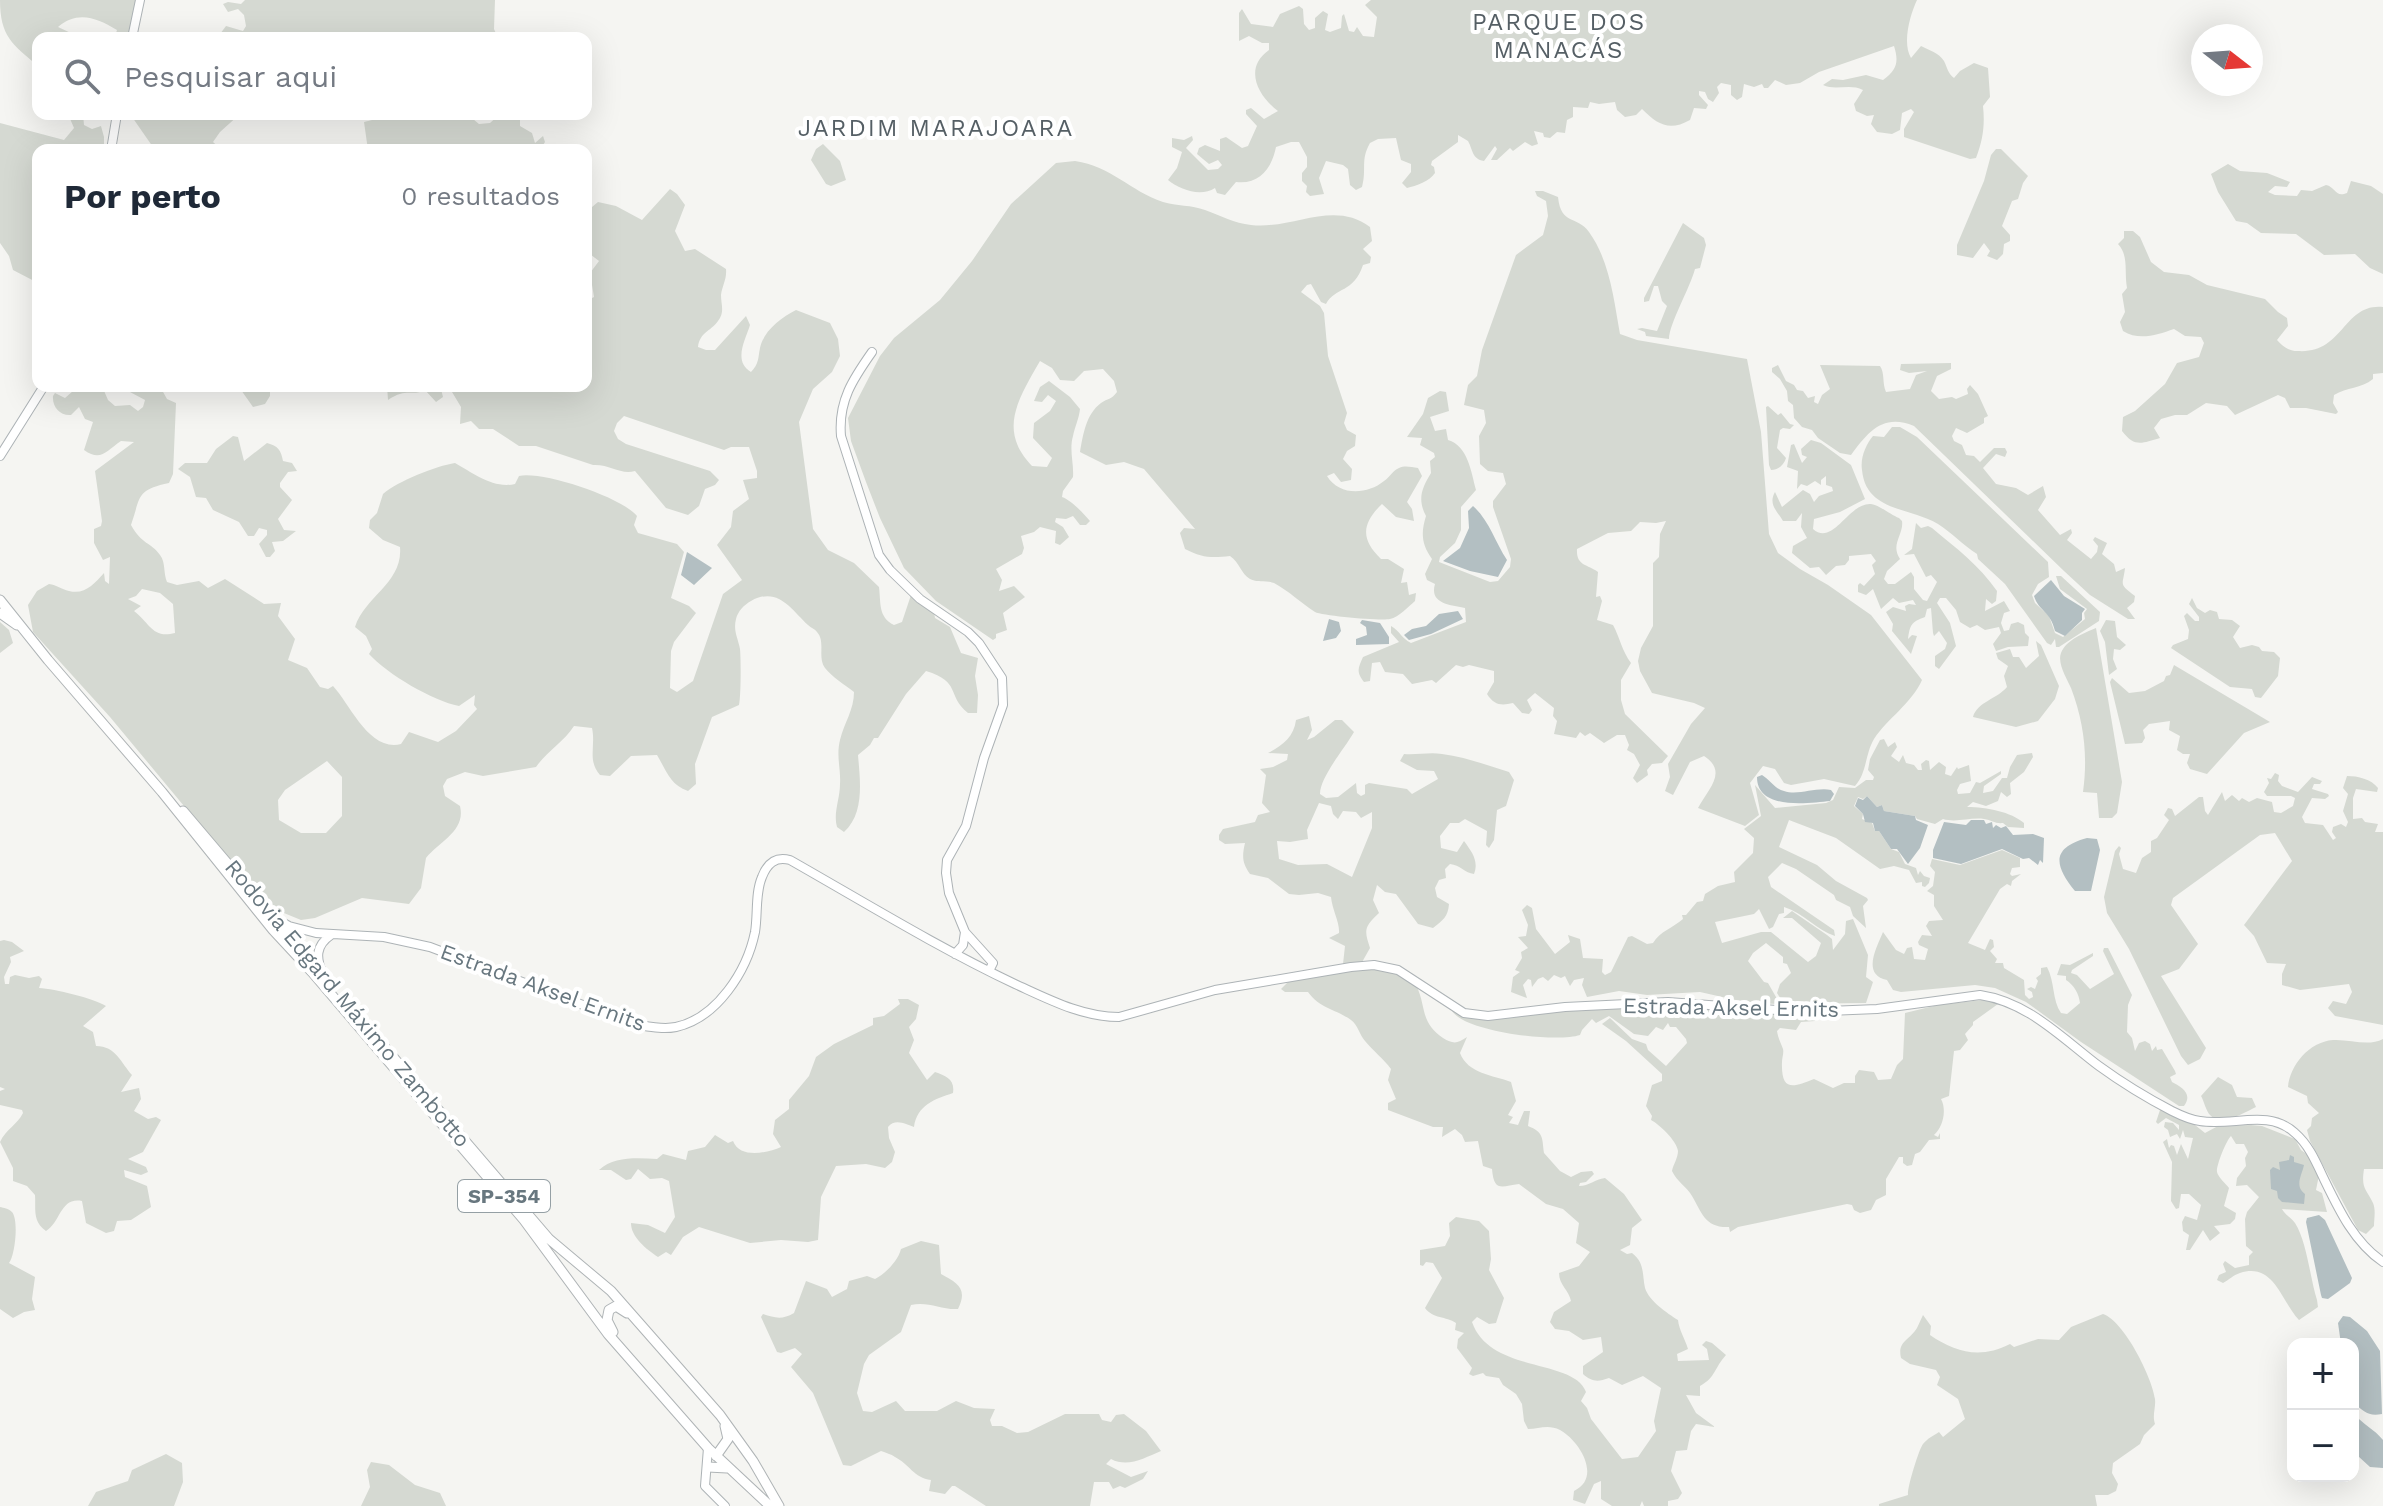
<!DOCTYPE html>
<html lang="pt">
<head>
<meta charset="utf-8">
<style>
  body { margin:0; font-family:"Work Sans",sans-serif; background:#f6f6f7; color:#1f2937 }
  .controls { position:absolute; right:24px; bottom:24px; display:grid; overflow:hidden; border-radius:16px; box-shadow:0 8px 32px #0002 }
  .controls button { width:72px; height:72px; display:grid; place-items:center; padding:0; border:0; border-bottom:2px solid #e0e1e3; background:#fff; color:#1f2937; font:40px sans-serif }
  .compass { position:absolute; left:2191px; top:24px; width:72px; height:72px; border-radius:50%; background:#fff; box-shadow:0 8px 32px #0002; rotate:107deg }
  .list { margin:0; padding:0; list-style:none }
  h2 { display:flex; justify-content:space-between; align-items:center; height:104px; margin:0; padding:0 32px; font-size:34px }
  h2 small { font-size:26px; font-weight:400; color:#747a83 }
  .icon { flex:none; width:44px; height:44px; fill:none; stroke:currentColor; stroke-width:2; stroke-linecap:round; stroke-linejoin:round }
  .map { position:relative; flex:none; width:2383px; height:1506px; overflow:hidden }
  .search { position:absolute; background:#fff; box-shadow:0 8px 32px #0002; left:32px; top:32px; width:560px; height:88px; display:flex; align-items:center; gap:20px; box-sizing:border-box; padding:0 28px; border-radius:16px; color:#747a83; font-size:30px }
  .panel { position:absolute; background:#fff; box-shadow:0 8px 32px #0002; left:32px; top:144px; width:560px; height:248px; border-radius:16px }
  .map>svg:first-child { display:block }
</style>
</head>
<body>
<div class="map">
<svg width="2383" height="1506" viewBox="0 0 2383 1506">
  <rect width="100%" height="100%" fill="#f5f5f2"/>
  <path fill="#d5d9d2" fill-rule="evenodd" d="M 0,0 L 136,0 L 129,38 L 99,38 L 115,36 L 117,30 C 97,18 78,10 58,27 L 73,34 L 73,38 L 38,38 L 38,66 C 12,44 0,36 0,0 Z
    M 245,0 L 495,0 L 494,29 L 498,38 L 217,38 L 226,26 L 243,31 L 246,26 L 244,15 L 238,9 L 228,12 L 223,4 L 228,2 L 241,4 Z
    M 1371,0 L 1917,0 C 1910,15 1902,43 1911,58 L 1921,46 C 1929,50 1939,53 1944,61 C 1948,69 1947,72 1954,78 L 1960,71 L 1974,63 L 1988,68 L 1990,97 L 1983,106 C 1985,125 1983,140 1976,158 L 1970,159 L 1904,137 L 1904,129 L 1914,112 L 1911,109 L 1902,113 L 1900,130 L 1892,134 L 1877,132 L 1871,124 L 1874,115 L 1867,116 L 1856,111 L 1854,104 L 1863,90 C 1850,83 1836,91 1823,85 L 1832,79 L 1843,80 L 1866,75 L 1883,80 C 1897,70 1899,62 1894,46 L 1819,72 L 1800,83 L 1786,85 L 1775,80 L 1768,88 L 1764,88 L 1762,84 L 1754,87 L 1744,84 L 1742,97 L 1737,100 L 1731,95 L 1731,85 L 1721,83 L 1717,87 L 1719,93 L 1713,102 L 1708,99 L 1705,92 L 1699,91 L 1699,95 L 1708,105 L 1706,109 L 1694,108 L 1690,120 C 1669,132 1657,124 1642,109 L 1636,115 L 1625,117 L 1617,110 L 1615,102 L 1599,104 L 1590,102 L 1588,108 L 1573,107 L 1573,117 L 1567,120 L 1565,133 L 1557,132 L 1550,138 L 1544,137 L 1543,133 L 1534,131 L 1538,144 L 1532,146 L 1525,142 L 1513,151 L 1510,148 L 1497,160 L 1491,160 L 1497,149 L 1495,146 L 1484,161 C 1472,159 1473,150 1468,141 L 1458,135 L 1458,142 L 1432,161 L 1431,165 L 1434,167 L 1435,173 C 1430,181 1416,186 1407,188 L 1402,183 L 1411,172 L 1411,164 L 1401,160 L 1396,138 L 1378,139 L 1370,143 C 1360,161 1367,168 1362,187 L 1356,190 L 1350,185 L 1348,169 L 1343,165 L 1326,161 L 1319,178 L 1324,194 L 1310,196 L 1306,192 L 1307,186 L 1302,181 L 1302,173 L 1307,167 L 1307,157 L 1299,142 L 1291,142 L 1276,147 C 1272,168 1259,185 1236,182 L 1225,195 L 1217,193 L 1215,188 C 1201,197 1180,190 1168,180 L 1177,168 L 1182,152 L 1172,147 L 1172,138 L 1184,140 L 1192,136 L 1193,140 L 1186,148 L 1208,170 L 1218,169 L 1222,165 L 1218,160 L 1209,164 L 1197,154 L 1199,148 L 1205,145 L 1220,151 L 1220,139 L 1226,137 L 1242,148 L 1248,146 L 1257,126 L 1246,114 L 1246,110 L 1251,108 L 1264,119 L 1278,111 C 1258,96 1243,68 1269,50 L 1269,43 L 1262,43 L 1249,36 L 1239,41 L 1239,13 L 1242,9 L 1251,24 L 1273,27 L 1280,14 L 1299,6 L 1303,9 L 1304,24 L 1309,30 L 1315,28 L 1315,18 L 1323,11 L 1328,14 L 1325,30 L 1330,32 L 1341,28 L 1342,16 L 1344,14 L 1349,31 L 1354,32 L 1357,27 L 1363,36 L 1374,37 L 1377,17 L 1365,5 Z
    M 68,114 L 83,114 L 84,125 L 92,129 L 101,126 L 104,137 L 104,150 L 38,150 L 38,283 L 13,270 L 9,256 L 0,243 L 0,123 L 64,140 L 74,128 Z
    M 130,114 L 240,114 L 220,132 L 213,142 L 222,150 L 155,150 Z
    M 381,114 L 467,114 L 479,124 L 490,123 L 500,114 L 520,114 L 520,126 L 532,133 L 535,143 L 543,136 L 545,142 L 540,150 L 368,150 L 364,122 L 376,119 Z
    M 823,144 L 840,161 L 846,180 L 831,186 L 826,184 L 811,160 L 816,149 Z
    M 1996,149 L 2001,149 L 2028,176 L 2023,183 L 2018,199 L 2012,201 L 2002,226 L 2010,235 L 2010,241 L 2004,244 L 2003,254 L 1997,260 L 1987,256 L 1990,251 L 1984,243 L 1973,258 L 1957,255 L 1957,245 L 1984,181 L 1991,155 Z
    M 1075,161 C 1111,166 1130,191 1163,202 C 1176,206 1192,205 1205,210 C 1221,216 1234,223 1251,225 C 1291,230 1334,199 1370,227 L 1372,241 L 1363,249 L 1371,257 L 1370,263 L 1363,265 C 1354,293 1335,287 1326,304 L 1321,302 L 1311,284 L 1307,285 L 1301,292 L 1320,306 L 1324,313 L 1328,356 L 1347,413 L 1344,423 L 1347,430 L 1356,435 L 1355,446 L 1347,451 L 1343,459 L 1352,469 L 1351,480 L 1341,482 L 1334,473 L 1327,476 C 1339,496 1367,495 1384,481 C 1390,477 1392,471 1399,468 C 1405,465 1411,467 1418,468 L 1422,476 L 1407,502 L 1412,509 L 1414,521 L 1396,517 L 1382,504 C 1362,523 1360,539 1381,559 L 1388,559 L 1404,569 L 1401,583 L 1407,582 L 1409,595 L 1416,593 L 1415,601 C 1408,607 1399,617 1390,619 C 1381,621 1323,616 1315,612 C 1301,603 1289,591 1274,583 C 1266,580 1257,583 1250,579 C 1241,574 1240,563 1230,556 C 1212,558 1202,558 1185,549 L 1180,533 L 1184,528 L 1195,529 L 1144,469 L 1124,462 L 1106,465 L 1080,452 C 1083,435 1086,414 1101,403 C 1108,398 1111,400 1117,392 L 1114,381 L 1103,369 L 1084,371 L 1074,381 L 1060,380 L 1052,368 L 1040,361 C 1019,398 997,430 1032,466 L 1047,467 L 1052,458 L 1033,438 L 1034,423 L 1050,411 L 1056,401 L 1048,395 L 1042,402 L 1034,401 L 1040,387 L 1049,381 L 1070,397 L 1080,409 C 1079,419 1075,426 1073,436 C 1069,450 1074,463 1073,477 L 1063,491 L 1062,497 C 1071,500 1083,513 1090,521 L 1086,525 L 1080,525 L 1073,516 L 1066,519 L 1056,518 L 1055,522 L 1063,527 L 1069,537 L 1060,545 L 1055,543 L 1056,531 L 1040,527 L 1034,532 L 1021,536 L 1024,548 L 1022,554 L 996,569 L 1002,580 L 999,591 L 1014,586 L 1025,597 L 1003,613 L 1007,630 L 996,634 L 996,638 L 993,640 L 936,601 L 904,568 L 880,518 L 866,482 L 851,441 L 848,418 L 880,356 L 894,338 L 940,300 L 972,261 L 1011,204 L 1056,163 Z
    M 2228,164 L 2240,171 L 2267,173 L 2290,182 L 2287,187 L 2275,186 L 2268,192 L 2275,195 L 2297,196 L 2301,190 L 2312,191 L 2326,185 C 2336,187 2335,198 2347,193 L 2351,181 L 2371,186 L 2383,194 L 2383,274 L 2370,268 L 2355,254 L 2324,255 L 2296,234 L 2261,233 L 2247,223 L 2236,221 L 2218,192 L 2211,174 Z
    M 670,189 L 677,194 L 685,205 L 675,231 L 685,251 L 695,249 L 726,269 C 727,279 722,286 721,295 C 721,305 725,312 718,321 C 710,332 700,332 698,347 L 706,350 L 715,350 L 746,316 L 750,325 C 745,341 733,361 751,372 C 759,364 758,358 760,348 C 764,330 781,318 796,310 L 830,323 L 838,339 L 840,356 L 832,372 L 813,389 L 799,422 L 813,529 L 828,550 L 854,563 L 879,587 C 881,603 878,617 894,625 L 902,622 L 912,592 L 934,612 L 935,618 L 950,627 L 961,653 L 978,658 L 975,676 L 978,695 L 977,713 L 968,713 C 946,695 962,682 926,671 L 906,694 L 878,738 L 874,738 L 870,745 L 858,755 C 860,780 865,813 844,832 L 837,827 C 833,813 840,799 840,784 C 841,769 836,756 840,740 C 844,723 854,710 854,692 C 845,685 832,677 825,668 C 817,657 826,642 817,632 C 815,629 811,628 808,625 C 791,609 778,586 751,601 C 744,605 738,611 736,619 C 733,631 738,638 740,649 C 741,659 741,696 739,705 L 712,717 L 695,764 L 696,784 L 688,791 C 670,785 666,770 657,755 L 631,756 L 610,776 L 600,775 C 587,760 596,746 592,728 L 574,726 C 564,742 547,751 536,767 L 483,776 L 465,772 L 447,779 L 443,786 L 445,796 L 460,806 C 466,831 440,841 426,858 L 421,888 L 409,904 L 362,898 L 315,918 L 301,920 L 279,911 L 228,859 L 110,717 L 33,632 L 28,605 L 37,591 L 49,584 C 57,585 61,589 69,591 C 85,595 94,584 104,573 L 105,581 L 109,584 L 110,557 L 103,560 L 94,543 L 94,529 L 101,526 L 102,521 L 95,471 L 134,442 L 121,441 C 106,451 101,462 84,450 L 93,422 L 85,419 L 79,407 L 71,415 C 60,416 52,407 53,396 L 55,393 L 65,398 C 80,384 82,386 102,386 L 108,400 L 115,406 L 130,405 L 138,411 L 143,407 L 145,400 L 130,392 L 129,386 L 140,386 L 147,392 L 162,390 L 167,399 L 176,403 L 173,474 L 169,483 C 136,490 141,496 131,525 C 142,545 151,542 160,555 C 166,563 163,573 167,582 L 177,585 L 199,581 L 208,588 L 225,579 L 264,604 L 281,603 L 278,616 L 295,639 L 288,660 L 307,668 L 320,687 L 328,689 L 333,686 C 350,704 369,752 401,744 L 409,732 L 438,742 L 456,731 L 477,709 L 474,705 L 475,695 L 459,706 C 433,701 387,674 369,654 L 372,649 L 366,636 L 355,627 C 365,596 403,583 400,547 L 383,540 L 369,528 L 370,520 L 377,513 L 383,494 C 398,481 436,466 455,463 C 473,473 493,489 515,484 L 519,476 C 543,471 621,497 637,516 L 634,525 L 638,533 L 677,544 L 684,552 L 671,598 L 689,606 L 696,613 L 674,642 L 671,651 L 670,688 L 677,692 L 693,681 L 723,594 L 742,580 L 717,545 L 731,527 L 733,511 L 749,499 L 743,480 L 757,478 L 757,471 L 749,447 L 731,447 L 724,450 L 624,416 L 617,423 L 614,431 L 618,439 L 626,444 L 710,471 L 719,480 L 715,485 L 705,489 L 699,506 L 688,515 L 666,508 L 635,471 C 620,475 610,464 593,465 L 536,446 L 519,446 L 493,429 L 479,429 L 471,421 L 460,424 L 461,407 L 452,392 L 467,386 L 586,386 L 586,301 L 594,297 L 590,273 L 599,261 L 586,251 L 586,212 L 598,202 L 616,206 L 642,220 ZM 142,589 L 160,593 L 173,604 L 175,633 C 152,639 150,623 134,611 L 141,606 L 128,599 L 136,596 ZM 327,761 L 342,777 L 342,816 L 326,833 L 301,833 L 279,820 L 278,800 L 285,790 Z
    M 1535,191 L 1543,191 L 1558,197 C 1561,226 1577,215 1589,232 C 1610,261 1614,301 1620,334 L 1637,340 L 1747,359 L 1761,432 L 1769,534 L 1778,553 L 1800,569 L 1828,585 L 1871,615 L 1922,680 C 1912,703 1887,719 1874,739 C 1865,754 1867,773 1855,786 L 1824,779 L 1791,785 L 1784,783 L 1775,769 L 1763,766 L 1750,783 L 1759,815 L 1745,826 L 1698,808 C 1707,790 1729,772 1704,756 L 1690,762 L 1673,795 L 1665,791 L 1670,777 L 1668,764 L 1691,724 L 1705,708 L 1694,703 L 1652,693 L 1640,671 L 1638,661 L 1641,648 L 1653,626 L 1653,563 L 1659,557 L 1660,534 L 1666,521 L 1656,523 L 1640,522 L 1631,531 L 1608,533 L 1577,549 C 1576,566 1587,564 1598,572 L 1596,597 L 1600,596 L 1602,601 L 1597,620 L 1613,625 C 1620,638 1622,651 1631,663 L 1621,680 L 1621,700 L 1625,714 L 1668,756 L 1662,763 L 1652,764 L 1647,770 L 1648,775 L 1637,783 L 1633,778 L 1640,765 L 1634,754 L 1627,750 L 1629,745 L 1625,735 L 1617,735 L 1604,743 L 1590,733 L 1585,736 L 1580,732 L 1576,738 L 1554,734 L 1557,721 L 1553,716 L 1554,708 L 1535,693 L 1527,700 L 1532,710 L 1529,714 L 1522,713 L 1513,703 C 1501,706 1494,705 1487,694 L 1494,682 L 1494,671 L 1469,665 L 1463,667 L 1456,665 L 1436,683 L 1432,680 L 1412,684 L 1403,674 L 1385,672 L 1380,662 L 1372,663 L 1370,681 L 1364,682 C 1356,672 1358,668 1363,657 L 1399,642 L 1391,633 L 1391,626 C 1400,631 1402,639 1411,643 L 1466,622 L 1465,608 C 1451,605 1429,604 1435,584 L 1427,580 L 1425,574 L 1432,559 C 1421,544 1421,532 1426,516 C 1417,499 1422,488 1431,473 L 1430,461 L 1435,457 L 1434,453 L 1420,445 L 1422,438 L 1407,437 L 1423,414 L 1428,398 L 1440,391 L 1446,392 L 1449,411 L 1430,417 L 1435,431 L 1446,429 L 1448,440 C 1468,446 1471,471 1476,490 L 1461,507 L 1461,530 L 1455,543 L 1440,557 L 1439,562 L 1490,582 L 1498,581 L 1510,567 L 1511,559 L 1493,507 L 1493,501 L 1506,484 L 1503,473 L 1488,471 L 1480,464 L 1479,436 L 1486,423 L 1484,410 L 1464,405 L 1468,385 L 1477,376 L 1482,350 L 1516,255 L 1543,235 L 1548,216 L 1546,201 L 1537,196 Z
    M 1683,223 L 1704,238 L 1706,245 L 1700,268 L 1695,269 C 1690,288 1669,324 1669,339 L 1646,336 L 1645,332 L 1637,329 L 1642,328 L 1657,331 L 1667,306 L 1662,301 L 1658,286 L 1654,286 L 1649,301 L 1644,302 L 1644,298 Z
    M 2124,231 L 2133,231 L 2140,237 L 2151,262 L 2164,272 L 2189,275 L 2207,285 L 2265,299 L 2278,312 L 2287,318 L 2288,326 L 2277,340 C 2283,347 2289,351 2298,351 C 2344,354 2343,303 2383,307 L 2383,373 L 2373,374 L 2373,379 C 2361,389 2347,387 2334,395 L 2333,403 L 2338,412 L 2336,414 L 2306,408 L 2290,408 L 2285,398 L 2278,395 L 2235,415 L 2227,406 L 2206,403 L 2187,415 L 2175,415 L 2161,419 L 2154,428 L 2160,438 C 2142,443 2135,448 2122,431 L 2123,417 L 2135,411 L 2165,384 L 2177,363 L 2199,357 L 2204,343 L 2201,337 L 2185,336 L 2174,329 C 2157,335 2139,341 2123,331 L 2120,322 L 2125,312 L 2122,294 L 2127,288 C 2124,271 2129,256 2118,244 L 2124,238 Z
    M 1951,363 L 1951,369 L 1937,376 L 1931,391 L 1939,399 L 1952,397 L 1956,399 L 1968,394 L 1967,389 L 1970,385 L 1978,394 L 1988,416 L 1984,418 L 1984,423 L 1967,433 L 1956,428 L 1952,436 L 1954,441 L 1962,445 L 1966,455 L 1974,456 L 1980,462 L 1994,448 L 2005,448 L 2007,452 L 2005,457 L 1996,454 L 1983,468 L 1996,484 L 2016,488 L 2028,495 L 2043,486 L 2046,497 L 2038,510 L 2060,535 L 2071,529 L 2072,533 L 2067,540 L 2091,559 L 2097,552 L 2098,546 L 2093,540 L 2095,537 L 2107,543 L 2102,554 L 2114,564 L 2116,572 L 2125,568 C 2123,586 2118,583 2135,596 L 2134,602 L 2127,608 L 2135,619 L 2128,619 L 2090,595 L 2064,571 L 1914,426 C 1883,413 1868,432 1851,455 L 1840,453 L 1818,438 L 1812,430 L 1802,427 L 1794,418 L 1793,405 L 1788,401 L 1787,391 L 1780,379 L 1772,372 L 1772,368 L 1778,365 L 1786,381 L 1794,385 L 1797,390 L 1803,391 L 1808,398 L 1815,396 L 1814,402 L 1818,404 L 1822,395 L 1830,389 L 1820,365 L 1880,366 C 1885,373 1882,383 1886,392 L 1910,389 L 1916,375 L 1927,371 L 1909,373 L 1900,370 L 1901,364 Z
    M 234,386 L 270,386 L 270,396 L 265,404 L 253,407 L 241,390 Z
    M 387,386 L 451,386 L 441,389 L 443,397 L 436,402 L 425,390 C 412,397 407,387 388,400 Z
    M 1768,406 L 1778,415 L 1781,413 L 1790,424 L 1794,425 L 1790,429 L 1783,428 L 1780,430 L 1777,448 L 1786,458 C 1784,465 1778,470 1771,470 L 1769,465 L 1766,407 Z
    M 1892,427 L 1900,427 L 1917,437 L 2048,562 L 2049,577 L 2038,584 L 2032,595 L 2035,603 L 2049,616 L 2055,633 L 2063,637 L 2085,619 L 2084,613 L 2087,609 L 2060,589 L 2056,576 L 2061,576 L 2100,612 L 2099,621 L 2059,647 L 2056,647 L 2055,639 L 2051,645 L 2047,643 L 2005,584 L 1978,559 L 1977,554 C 1963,545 1952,533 1938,524 C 1910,507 1866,512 1862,470 C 1860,458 1866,444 1873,436 L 1884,437 Z
    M 233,436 L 238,437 L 244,461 L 267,443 C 278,446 281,450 283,461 L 292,463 L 297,471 L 288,472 L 280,483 L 280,487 L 292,500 L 278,519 L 284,530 L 296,531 L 283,541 L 272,542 L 275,551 L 270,557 L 266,557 L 259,544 L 267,535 L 267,530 L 259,528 L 254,536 L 248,536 L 239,522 L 213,510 L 206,498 L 196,497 L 190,477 L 178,469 L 185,463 L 207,463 L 216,449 Z
    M 1811,440 L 1821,443 L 1851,465 L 1865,499 L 1840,512 L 1814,519 L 1813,529 C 1833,547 1849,502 1871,504 C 1879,505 1891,515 1899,518 L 1902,521 C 1904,535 1890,544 1900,559 L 1887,571 L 1884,579 L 1888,584 L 1895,584 L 1911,572 L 1914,577 L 1914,589 L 1923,600 L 1927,601 L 1937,582 L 1931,575 L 1926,577 L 1914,554 L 1904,555 L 1912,549 L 1916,523 L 1921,528 L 1928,526 L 1932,528 C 1956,548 1979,565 1997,591 L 1996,601 L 1992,604 L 1986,599 L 1985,611 L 2004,601 L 2010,611 L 2004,613 L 2001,623 L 2004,631 L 2009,630 L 2011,624 L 2018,622 L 2024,625 L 2025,633 L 2029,637 L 2028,646 L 2008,647 L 1996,651 L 1993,644 L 2001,633 L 1999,627 L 1985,630 L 1977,625 L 1970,628 L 1960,622 L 1956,610 L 1946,598 L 1940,598 L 1937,603 L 1950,623 L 1956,646 L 1939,669 L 1935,666 L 1935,656 L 1945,649 L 1947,643 L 1939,631 L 1934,636 L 1933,633 L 1931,608 L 1927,609 L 1925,617 C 1911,622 1910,625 1908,639 L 1912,635 L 1917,636 L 1911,654 L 1892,631 L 1893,624 L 1886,612 L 1893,607 L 1906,611 L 1905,606 L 1909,604 L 1916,605 L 1913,600 L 1899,603 L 1893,598 L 1881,609 L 1873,589 L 1866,595 L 1858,592 L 1858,585 L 1860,583 L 1864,586 L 1875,574 L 1872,565 L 1876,561 L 1871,554 L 1849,556 L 1849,560 L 1845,565 L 1836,566 L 1826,575 L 1819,567 L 1810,568 L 1792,553 L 1793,546 L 1807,538 L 1801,527 L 1802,513 L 1796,521 L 1783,521 C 1777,511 1768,504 1775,492 L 1782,507 L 1803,490 L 1810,494 L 1814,502 L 1819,496 L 1833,491 L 1832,487 L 1826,485 L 1826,476 L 1821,480 L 1821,485 L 1815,481 L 1807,486 L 1801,484 L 1797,489 L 1798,471 L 1787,467 L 1791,445 L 1794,444 L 1802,463 L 1807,457 L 1802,455 L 1801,449 Z
    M 2192,598 L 2197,608 L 2205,613 L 2210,610 L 2217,612 L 2219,619 L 2232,620 L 2240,626 L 2233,637 L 2240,648 L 2252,645 L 2259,647 L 2262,651 L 2274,652 L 2280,658 L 2278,676 L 2261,698 L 2255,697 L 2252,689 L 2230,687 L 2171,648 L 2173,645 L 2188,639 L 2189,630 L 2184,616 L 2187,613 L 2195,621 L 2199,621 L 2199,617 L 2189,604 Z
    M 2106,620 L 2115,621 L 2117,637 L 2126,645 L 2120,650 L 2114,649 L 2113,659 L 2117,669 L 2109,675 L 2105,642 L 2100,631 Z
    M 0,622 L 9,630 L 13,643 L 0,653 Z
    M 2096,628 L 2122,782 L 2117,813 L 2112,818 L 2099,818 L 2097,793 L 2083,792 C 2088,756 2084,722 2071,688 C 2067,679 2057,663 2061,653 C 2066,640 2084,633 2096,628 Z
    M 2036,641 L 2041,645 L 2059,686 L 2055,699 L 2038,721 L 2016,727 L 1973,717 C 1977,702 1997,699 2007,687 L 2004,676 L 2008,666 L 1998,659 L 1996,653 L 2010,649 L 2013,657 L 2019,657 L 2026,668 L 2039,656 Z
    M 2174,665 L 2270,722 L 2244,733 L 2207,774 L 2190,769 L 2187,763 L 2190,754 L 2183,754 L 2177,750 L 2180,736 L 2169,730 L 2170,721 L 2149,724 L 2143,730 L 2145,738 L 2142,743 L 2125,744 L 2110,682 L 2112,678 L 2129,693 L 2145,691 L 2164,681 L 2166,676 L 2170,675 Z
    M 1309,716 L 1312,730 L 1307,740 L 1314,737 L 1335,720 L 1342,720 L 1354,732 C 1345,748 1320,777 1320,794 L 1326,798 L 1338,797 L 1356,783 L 1357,793 L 1361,796 L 1365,794 L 1365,785 L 1369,783 L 1407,789 L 1412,794 L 1438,779 L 1434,771 L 1417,770 L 1400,761 L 1404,754 C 1417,755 1430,752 1442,754 C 1465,757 1487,765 1509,772 L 1514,780 L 1506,806 L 1497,810 L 1494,840 L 1489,848 L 1486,845 L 1487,831 L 1465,819 L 1459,823 L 1450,823 L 1440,836 L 1441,848 L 1457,852 L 1464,841 C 1472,852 1479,861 1474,874 C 1465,873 1460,865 1450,864 L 1445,869 L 1446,878 L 1439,880 L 1435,888 L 1437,897 L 1449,904 C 1448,917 1443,920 1433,928 L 1418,924 L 1396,894 L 1385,892 L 1377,885 L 1373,900 L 1379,913 C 1364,927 1364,930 1370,948 L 1361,964 L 1396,971 L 1416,985 C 1427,1007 1419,1021 1443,1038 C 1453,1044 1457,1044 1467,1037 L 1460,1053 C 1468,1074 1493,1075 1511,1082 L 1516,1101 L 1508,1115 L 1513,1117 L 1509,1123 L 1518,1125 L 1524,1111 L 1530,1111 L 1528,1126 C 1544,1132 1542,1138 1544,1153 L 1560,1171 L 1571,1177 L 1581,1172 L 1592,1171 L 1594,1174 L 1586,1182 L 1580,1183 L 1579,1186 C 1589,1186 1595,1179 1605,1178 L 1624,1194 L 1642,1220 L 1632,1228 L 1630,1245 L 1620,1250 L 1627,1254 L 1632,1253 C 1645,1263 1642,1274 1645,1288 C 1649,1301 1667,1313 1678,1320 C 1679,1330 1685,1339 1688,1349 L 1677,1354 L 1678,1361 L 1709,1360 L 1707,1349 L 1702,1345 L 1706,1341 L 1712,1343 L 1726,1355 C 1714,1368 1716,1377 1700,1386 L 1700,1396 L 1686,1395 L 1696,1413 L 1715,1427 L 1696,1424 L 1691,1431 L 1687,1450 L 1676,1451 L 1671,1471 L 1682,1493 L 1678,1499 L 1668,1501 L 1668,1506 L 1644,1506 L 1642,1501 L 1640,1506 L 1612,1506 L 1601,1499 L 1601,1481 L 1594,1484 L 1585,1504 L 1573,1500 L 1574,1491 C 1602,1478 1580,1441 1560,1430 C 1548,1424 1539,1429 1528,1429 L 1524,1421 L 1522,1404 L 1516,1394 L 1503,1385 L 1499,1378 L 1486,1376 L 1483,1373 L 1473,1376 L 1469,1374 L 1472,1368 L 1457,1348 L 1458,1339 L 1464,1333 L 1455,1330 L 1456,1323 C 1446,1316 1433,1319 1425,1308 L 1442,1278 L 1433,1263 L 1426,1262 L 1423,1266 L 1420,1265 L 1420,1250 L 1445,1246 L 1450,1236 L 1449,1223 L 1456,1217 L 1479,1221 L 1489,1231 L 1491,1259 L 1489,1270 L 1504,1298 L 1496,1323 L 1489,1324 L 1477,1317 L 1472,1322 C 1490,1374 1574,1358 1586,1392 L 1581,1401 L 1587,1408 L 1591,1419 L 1622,1459 L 1638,1457 L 1656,1431 L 1654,1421 L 1661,1388 L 1643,1376 L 1622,1385 L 1609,1378 C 1598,1382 1592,1382 1583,1374 L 1583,1366 L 1603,1352 L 1601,1337 L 1583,1340 L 1569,1331 L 1555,1329 L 1550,1322 L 1554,1312 L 1571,1301 C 1569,1290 1559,1285 1559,1273 L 1579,1266 L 1590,1252 L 1576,1243 L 1579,1223 L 1563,1209 L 1546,1204 L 1519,1184 C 1502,1186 1494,1193 1492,1169 L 1483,1166 L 1478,1141 L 1465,1142 L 1462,1135 L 1455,1129 L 1442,1137 L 1443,1127 L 1433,1127 L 1388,1110 L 1388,1103 L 1396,1099 L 1388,1080 L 1391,1069 C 1383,1058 1373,1051 1365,1041 C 1359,1034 1358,1025 1351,1020 C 1336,1009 1320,1009 1308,992 L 1285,992 L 1281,989 L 1289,981 L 1339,968 L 1343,964 L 1345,946 L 1329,938 L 1339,933 C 1340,923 1332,909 1331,897 L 1318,893 L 1299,895 L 1289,894 L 1268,878 L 1250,874 C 1242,863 1242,856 1245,843 L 1225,844 L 1219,840 L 1219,835 L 1223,829 L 1255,822 L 1258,815 L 1270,812 L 1262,803 L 1266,775 L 1260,769 L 1273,767 L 1287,760 L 1288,754 L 1268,753 C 1282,746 1294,737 1296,720 ZM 1319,803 L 1331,806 L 1333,814 L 1338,819 L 1343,811 L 1356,812 L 1361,818 L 1372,812 L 1372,828 L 1352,877 L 1327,864 L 1298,865 L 1279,859 L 1277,841 L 1290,842 L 1308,839 L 1307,830 Z
    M 1884,739 L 1888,747 L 1895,742 L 1897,747 L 1891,756 L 1899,762 L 1903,755 L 1906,763 L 1914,765 L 1918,770 L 1922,770 L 1921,764 L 1926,760 L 1929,761 L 1930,770 L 1939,762 L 1946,767 L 1945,774 L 1951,776 L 1957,767 L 1958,769 L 1969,765 L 1971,781 L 1960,784 L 1957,790 L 1958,794 L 1970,793 L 1976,782 L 1980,783 L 2001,771 L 2001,774 L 1984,786 L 1983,793 L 1993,791 L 2002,778 L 2007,778 L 2010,767 L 2017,755 L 2032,753 L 2033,757 L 2024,772 L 2010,783 L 2011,794 L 2007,797 L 2001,792 L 1998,801 L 1986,806 L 1973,802 L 1967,807 C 1987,807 2011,812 2024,823 L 2024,828 L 2008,827 L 2003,823 C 1995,824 1992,820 1984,819 C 1971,817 1956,823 1943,819 L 1935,824 L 1917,819 L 1915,816 L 1884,811 L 1882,805 L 1877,807 L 1867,796 L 1863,799 L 1858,797 L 1854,806 L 1863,814 L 1862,819 L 1872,823 L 1875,831 L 1879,831 L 1891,849 L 1899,852 L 1905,864 L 1916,868 L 1918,875 L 1920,871 L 1924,876 L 1930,878 L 1929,883 L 1925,887 L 1922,886 L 1922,882 L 1916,883 L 1909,870 L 1894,866 L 1880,869 L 1836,838 L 1789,820 L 1779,847 L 1817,865 L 1836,881 L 1867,898 L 1868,900 L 1863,906 L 1866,928 L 1853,916 L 1850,907 L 1836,900 L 1834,895 L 1796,869 L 1782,863 L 1768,877 L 1771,887 L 1834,930 L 1835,936 C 1816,930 1804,913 1784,907 L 1784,913 L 1779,914 L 1773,927 L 1769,929 L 1759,909 L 1754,914 L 1715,922 L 1722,943 L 1761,932 L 1771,932 L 1808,962 L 1816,956 L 1821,943 L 1792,918 L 1783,918 L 1792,911 L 1827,935 L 1832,939 L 1833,950 L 1845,934 L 1846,921 L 1853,919 L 1868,955 L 1866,977 L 1873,982 L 1866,1003 L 1784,1004 L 1777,993 L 1780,984 L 1791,973 L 1787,964 L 1783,963 L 1783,957 L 1766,943 L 1753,953 L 1748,961 L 1764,982 L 1768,983 L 1780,1004 L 1749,1003 L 1700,992 L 1647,995 L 1619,991 L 1587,997 L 1582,985 L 1584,978 L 1574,980 L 1570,986 L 1565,976 L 1561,978 L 1554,975 L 1548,981 L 1543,977 L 1538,979 L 1532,987 L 1531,980 L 1528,979 L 1523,985 L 1527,998 L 1511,992 L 1513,977 L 1520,972 L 1515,970 L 1522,958 L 1521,952 L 1528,948 L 1518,937 L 1526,936 L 1528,925 L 1522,910 L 1527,905 L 1532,908 L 1536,929 L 1555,954 L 1570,942 L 1568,935 L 1580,939 L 1583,958 L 1603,959 L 1602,972 L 1605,975 L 1611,972 L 1628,937 L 1632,936 L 1647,944 L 1653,943 C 1660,931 1673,928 1683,919 L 1682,915 L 1686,915 L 1697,902 L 1703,901 L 1705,894 L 1718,886 L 1735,882 L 1734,872 L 1753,853 L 1754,838 L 1744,829 L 1761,816 L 1755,785 L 1775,808 L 1826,803 L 1833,800 L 1839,787 L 1855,788 L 1866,780 L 1873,780 L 1874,777 L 1868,770 L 1870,759 L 1880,740 Z
    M 2275,773 L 2279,775 L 2278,781 L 2282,786 L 2298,792 L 2312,777 L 2322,781 L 2320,784 L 2314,784 L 2312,789 L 2328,794 L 2329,796 L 2325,799 L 2312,798 L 2302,817 L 2305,823 L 2323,825 L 2333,840 L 2336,838 L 2332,832 L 2333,827 L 2341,824 L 2346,827 L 2348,822 L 2343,811 L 2348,794 L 2343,788 L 2347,776 C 2358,776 2371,779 2378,788 L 2377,792 L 2356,789 L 2353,798 L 2353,819 L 2362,818 L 2365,822 L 2378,824 L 2375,832 L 2383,832 L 2383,1025 L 2335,1016 L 2328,1008 L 2333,1001 L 2346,1004 L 2352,992 L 2349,984 L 2300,990 L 2282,985 L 2282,974 L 2286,964 L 2267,963 L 2254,936 L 2244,925 L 2292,861 L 2275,833 L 2260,835 L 2173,898 L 2171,905 L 2198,944 L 2179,969 L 2161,976 L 2206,1048 L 2200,1059 L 2188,1065 L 2181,1056 L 2129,949 L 2107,913 L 2104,897 L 2115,851 L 2119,846 L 2121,848 L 2119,854 L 2123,869 L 2136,873 L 2142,858 L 2151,852 L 2151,841 L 2157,838 L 2169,820 L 2164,815 L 2168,808 L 2172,809 L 2175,816 L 2199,797 L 2203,797 L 2205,811 L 2208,815 L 2222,792 L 2225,801 L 2232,795 L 2239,801 L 2242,798 L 2249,802 L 2257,798 L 2272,802 L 2274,812 L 2281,813 L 2293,806 L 2295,798 L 2291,796 L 2267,796 L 2264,792 L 2269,783 L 2267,778 L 2271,779 Z
    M 2002,850 L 2020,858 L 2020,867 L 2012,868 L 2010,874 L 2012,876 L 2021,874 L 2012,881 L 2011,886 L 2007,884 L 2000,889 L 1968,943 L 1985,950 L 1990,939 L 1993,940 L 1994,947 L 1990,951 L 1997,959 L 1995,963 L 2003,963 L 2004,968 L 2024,980 L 2025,995 L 2029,999 L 2033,997 L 2032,992 L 2027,989 L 2031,987 L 2035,989 L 2038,981 L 2036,978 L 2041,974 L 2041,968 L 2047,967 C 2055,982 2052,1000 2061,1013 L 2067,1014 L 2080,1003 C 2079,994 2074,985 2066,980 L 2066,976 L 2057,975 L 2061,964 L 2070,965 L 2093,953 L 2093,956 L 2072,970 L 2071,973 L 2077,975 L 2090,989 L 2114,974 L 2103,951 L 2104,948 L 2108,948 L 2132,995 L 2128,1005 L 2127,1032 L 2132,1038 L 2135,1051 L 2139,1043 L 2145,1041 L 2150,1044 L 2152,1051 L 2156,1046 L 2157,1050 L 2162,1049 L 2175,1071 L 2176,1074 L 2170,1077 L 2172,1082 C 2182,1087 2193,1094 2184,1106 L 2179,1106 L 2081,1042 L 2026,1002 L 1995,988 L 1975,985 L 1901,992 L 1893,990 L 1887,980 C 1861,975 1877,947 1883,932 L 1896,950 L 1904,954 L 1907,948 L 1912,947 L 1914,959 L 1925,960 L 1928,949 L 1919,945 L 1918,942 L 1922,935 L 1932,936 L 1926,926 L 1929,921 L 1943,920 L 1934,906 L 1934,895 L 1927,891 L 1933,886 L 1935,872 L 1930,866 L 1932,859 L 1960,865 Z
    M 4,940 L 12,942 L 24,951 L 10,957 L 11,962 L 4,977 L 5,984 L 9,984 L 10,977 L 15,975 L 29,978 L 39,976 L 42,979 L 39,988 C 55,989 93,998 106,1006 L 83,1026 L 93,1032 L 96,1046 C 116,1046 121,1063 132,1075 L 121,1092 L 139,1088 L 141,1099 L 134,1111 L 148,1119 L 156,1117 L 161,1120 L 143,1152 L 128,1159 L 146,1167 L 148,1172 L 141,1175 L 124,1170 L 125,1177 L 147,1186 L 151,1207 L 131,1220 L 117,1221 L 114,1231 L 106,1233 L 86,1223 L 82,1201 C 60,1197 61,1222 46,1231 C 32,1221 36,1209 35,1195 L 27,1186 L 13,1181 L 13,1168 L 0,1142 C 6,1129 17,1125 23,1113 L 22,1110 L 0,1105 L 0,1091 L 5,1089 L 0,1087 L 0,941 Z
    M 898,999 L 908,999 L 919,1005 L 916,1019 L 909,1027 L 914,1040 L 909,1053 L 927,1080 L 935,1072 C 946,1076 955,1079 953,1093 C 935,1099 917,1105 914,1127 C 906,1124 895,1118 888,1127 L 889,1138 L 895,1152 L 892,1162 L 885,1168 L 866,1164 L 836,1166 L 821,1197 L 818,1240 L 808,1242 L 781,1240 L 750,1243 L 699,1227 L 683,1237 L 671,1255 L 666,1252 L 658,1257 C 646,1249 631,1237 631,1223 L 648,1225 L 665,1233 L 675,1217 L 669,1181 L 662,1178 L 650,1179 L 638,1169 L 631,1179 L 626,1180 L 611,1170 L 599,1170 C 614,1156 637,1158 657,1159 L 663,1154 L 686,1160 L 688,1151 L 705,1147 L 715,1135 L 728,1143 L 733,1141 C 740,1159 767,1153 781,1147 L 773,1134 L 775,1120 L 789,1109 L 789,1100 L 809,1076 L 816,1057 L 834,1044 L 873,1025 L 873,1018 L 884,1016 L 900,1004 Z
    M 1991,999 L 1998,1004 L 1973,1022 L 1973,1025 L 1965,1034 L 1968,1040 L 1960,1050 L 1954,1051 L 1949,1096 L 1941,1099 C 1947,1110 1943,1127 1934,1135 L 1938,1137 L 1940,1133 L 1940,1139 L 1929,1140 L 1920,1152 L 1915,1154 L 1912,1165 L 1907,1166 L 1903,1163 L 1903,1157 L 1899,1157 L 1886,1179 L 1886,1195 L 1876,1200 L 1871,1210 L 1860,1213 L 1854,1210 L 1852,1205 L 1847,1204 L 1738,1227 L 1730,1232 L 1729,1227 C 1705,1228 1702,1213 1692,1196 C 1687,1187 1677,1182 1672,1171 C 1673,1165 1678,1158 1678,1151 C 1677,1141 1659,1124 1651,1120 L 1652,1116 L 1646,1106 L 1652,1085 L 1662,1081 L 1662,1074 L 1626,1041 L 1602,1024 L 1610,1018 L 1632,1039 L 1646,1044 L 1648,1050 L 1666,1066 L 1687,1043 L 1686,1039 L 1676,1027 L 1670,1027 L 1668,1023 L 1663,1030 L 1656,1027 L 1648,1036 L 1634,1034 L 1609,1016 L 1596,1023 L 1592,1019 L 1582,1030 L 1580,1035 C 1556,1043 1465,1032 1452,1011 L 1455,1009 L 1464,1015 L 1653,1005 L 1811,1015 L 1816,1016 L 1815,1021 L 1801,1022 L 1796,1030 L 1780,1028 L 1777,1031 C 1778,1038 1781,1043 1783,1049 C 1784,1053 1782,1058 1782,1062 C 1781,1091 1792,1088 1814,1079 L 1833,1088 L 1844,1083 L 1855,1083 L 1855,1076 L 1859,1070 L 1874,1072 L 1878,1080 L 1891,1079 L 1897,1065 L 1903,1059 L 1905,1013 L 1938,1005 Z
    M 2383,1039 L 2383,1169 L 2364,1169 C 2361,1189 2366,1188 2373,1203 C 2376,1210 2374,1219 2374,1226 L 2366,1234 L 2358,1230 L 2310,1141 L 2307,1130 L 2311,1126 L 2312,1118 L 2319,1113 L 2308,1103 L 2307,1096 L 2288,1087 C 2290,1065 2309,1042 2333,1040 C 2350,1039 2368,1047 2383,1039 Z
    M 2218,1077 L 2232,1085 L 2237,1097 L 2252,1098 L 2256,1107 C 2246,1112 2220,1127 2210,1115 C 2206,1111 2204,1101 2201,1096 Z
    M 2161,1107 L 2195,1125 L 2205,1133 L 2218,1126 L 2251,1125 L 2262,1126 L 2295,1139 L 2301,1150 L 2312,1158 L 2319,1175 L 2316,1190 L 2322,1193 L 2327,1212 L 2282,1209 C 2285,1215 2291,1217 2295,1223 C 2307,1242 2310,1278 2317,1300 L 2318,1307 L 2299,1320 C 2281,1301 2274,1262 2240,1273 C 2233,1275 2229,1280 2223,1283 L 2217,1280 L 2219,1275 L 2226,1272 L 2223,1264 L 2225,1261 L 2235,1268 L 2249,1265 L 2249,1256 L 2253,1252 L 2246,1246 L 2245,1219 L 2247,1212 L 2259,1197 L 2247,1185 L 2236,1186 L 2237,1178 L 2246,1166 L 2245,1158 L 2248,1152 L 2244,1144 L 2236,1144 L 2231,1136 C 2226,1141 2216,1166 2217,1172 C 2218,1177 2226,1184 2229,1188 L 2224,1206 L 2236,1213 L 2235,1219 L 2230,1224 L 2214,1226 L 2220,1233 L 2210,1241 L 2203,1230 L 2190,1250 L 2186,1250 L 2189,1235 L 2183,1231 L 2182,1222 L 2185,1216 L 2197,1220 L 2201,1205 L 2189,1194 L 2181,1194 L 2179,1208 L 2176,1209 L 2171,1201 L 2172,1162 L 2163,1142 L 2167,1139 L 2169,1148 L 2171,1145 L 2174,1146 L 2177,1155 L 2181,1144 L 2188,1159 L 2193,1138 L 2185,1137 L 2183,1130 L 2180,1139 L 2177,1134 L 2170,1137 L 2168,1130 L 2164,1127 L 2165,1122 L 2173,1123 L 2179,1130 L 2179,1125 L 2166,1118 L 2158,1124 L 2156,1122 Z
    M 0,1207 C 4,1208 8,1208 12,1212 C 19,1220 15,1256 9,1263 L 35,1277 L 32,1299 L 35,1310 L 24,1312 L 13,1318 L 0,1309 Z
    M 921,1241 L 939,1245 L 941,1274 C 958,1283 968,1289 958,1309 C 941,1310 928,1301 911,1305 L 901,1332 L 869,1355 L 864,1364 L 857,1393 L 863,1411 L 872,1412 L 896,1401 L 905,1411 L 937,1411 L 956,1401 L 974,1408 L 995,1409 L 990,1420 L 992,1426 L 1002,1426 L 1017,1433 L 1028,1432 L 1065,1414 L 1099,1414 L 1102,1420 L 1111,1422 L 1116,1415 L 1124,1414 L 1146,1431 L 1161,1451 C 1144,1458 1128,1468 1111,1459 L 1106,1464 L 1131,1477 L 1148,1471 L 1143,1479 L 1125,1488 L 1120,1486 L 1113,1489 L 1109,1482 L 1094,1482 L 1090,1506 L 986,1506 L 955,1486 L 952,1486 L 945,1494 L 929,1491 L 931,1480 C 914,1478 909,1464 895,1457 C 891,1454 886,1453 881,1451 L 851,1466 L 843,1465 L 813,1393 L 791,1367 L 802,1354 L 795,1348 L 781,1353 L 777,1352 L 761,1317 L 763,1314 C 775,1318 782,1320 794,1313 L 806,1281 L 827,1289 L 832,1297 L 847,1289 L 849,1281 L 867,1276 L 875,1279 C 885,1274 898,1261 901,1249 Z
    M 2103,1314 C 2124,1321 2152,1377 2155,1399 C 2156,1408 2152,1415 2155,1424 L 2144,1435 L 2140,1444 L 2113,1463 L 2112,1473 L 2118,1484 L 2116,1491 L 2108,1495 L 2095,1495 L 2097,1506 L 1879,1506 L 1879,1504 L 1908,1495 C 1907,1488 1919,1449 1923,1444 C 1928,1438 1933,1436 1939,1432 L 1943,1437 L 1965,1419 L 1958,1399 L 1937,1385 L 1940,1377 L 1936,1370 L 1910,1364 L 1901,1358 C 1897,1341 1910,1340 1917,1328 C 1919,1324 1921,1319 1923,1315 L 1931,1326 L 1930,1335 C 1956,1353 1981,1359 2010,1344 L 2014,1347 L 2038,1339 L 2059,1340 L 2071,1327 Z
    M 166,1454 L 182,1463 L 183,1482 L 174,1506 L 88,1506 L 96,1492 L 128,1481 L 132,1470 Z
    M 371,1462 L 389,1465 L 415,1485 L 440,1493 L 446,1506 L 361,1506 L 370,1487 L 367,1470 Z"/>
  <path fill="#b3bfc2" d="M 1473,506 C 1489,520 1495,542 1507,560 L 1498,577 L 1470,571 L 1443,561 L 1460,548 L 1469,528 L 1468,511 Z
    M 687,552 L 712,568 L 694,585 L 681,575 Z
    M 2051,580 L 2064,596 L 2085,609 L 2082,613 L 2082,620 L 2065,636 L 2055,631 C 2050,610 2039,612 2034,596 Z
    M 1458,611 L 1463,619 L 1431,634 L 1409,640 L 1404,635 L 1412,629 L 1426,626 L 1439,614 Z
    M 1329,619 L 1339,622 L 1341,631 L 1336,638 L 1323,641 Z
    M 1362,620 L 1380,623 L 1389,637 L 1389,644 L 1356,645 L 1356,639 L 1367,635 L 1366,627 L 1360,623 Z
    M 1762,775 C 1770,780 1775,789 1784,791 C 1798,796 1815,787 1831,790 L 1834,794 L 1830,801 C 1809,803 1757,811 1757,777 Z
    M 1867,796 L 1877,807 L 1882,805 L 1884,811 L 1915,816 L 1916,820 L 1928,825 L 1920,848 L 1908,864 L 1897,849 L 1891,849 L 1879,831 L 1875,831 L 1873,823 L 1865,822 L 1863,814 L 1855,806 L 1858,798 L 1863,800 Z
    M 1971,820 L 1984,820 L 1986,824 L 1992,822 L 1993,828 L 1996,825 L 2001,828 L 2006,826 L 2013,835 L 2033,834 L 2044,838 L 2043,863 L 2040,860 L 2038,865 L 2029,858 L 2023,859 L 2002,849 L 1961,864 L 1933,858 L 1933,850 L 1944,822 L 1966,825 Z
    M 2087,838 L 2097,839 L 2100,850 L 2091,891 L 2075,891 C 2054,865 2051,848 2087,838 Z
    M 2290,1155 L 2294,1157 L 2294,1162 L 2304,1165 C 2302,1175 2294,1186 2305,1194 L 2304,1204 L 2282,1202 L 2278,1198 L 2277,1191 L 2271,1189 L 2270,1170 L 2273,1167 L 2280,1170 L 2279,1162 L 2289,1160 Z
    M 2319,1215 L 2325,1220 L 2352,1278 L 2350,1283 L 2328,1299 L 2322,1298 L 2321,1295 L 2306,1222 L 2307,1218 Z
    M 2343,1316 L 2350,1317 L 2367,1331 L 2380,1351 L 2382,1414 C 2368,1417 2364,1411 2353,1403 L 2353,1344 L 2341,1344 L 2338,1323 Z
    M 2355,1415 C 2364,1425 2374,1429 2383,1440 L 2383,1468 L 2370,1467 L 2358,1456 L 2353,1442 L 2357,1430 L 2353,1426 Z"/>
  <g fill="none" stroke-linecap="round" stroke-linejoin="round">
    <g stroke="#adb3b6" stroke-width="10">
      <path id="secondary" d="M 132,38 L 140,0
        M 111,150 L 117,114
        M 872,352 C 853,379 838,401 841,436 L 879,555 L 890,570 L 920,599 L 968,632 L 979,643 L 1002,678 L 1003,705 L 984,758 L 966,826 L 947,860 L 946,873 L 949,893 L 965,932 L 993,963 L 989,971
        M 0,456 L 44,386
        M 276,919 L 289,926 L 316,933 L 384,937 L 430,947 L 633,1024 C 647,1026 661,1030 676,1027 C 717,1018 747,971 755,932 C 758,914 755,893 762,877 C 767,864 775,856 790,860 C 864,902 937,947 1015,984 C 1048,999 1082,1017 1119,1017 L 1215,990 L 1351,967 L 1374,965 L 1398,970 L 1464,1013 L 1488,1016 L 1565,1007 L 1668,1002 L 1804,1012 L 1877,1009 L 1980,995 C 2028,1002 2062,1038 2099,1066 C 2121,1082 2147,1098 2172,1111 C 2180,1115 2191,1120 2200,1121 C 2232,1127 2268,1108 2295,1133 C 2309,1145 2316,1162 2324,1179 C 2339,1210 2354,1242 2383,1262
        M 955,954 L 963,945 L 965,932
        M 323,975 C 316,958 315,946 331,935
        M 708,1448 L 705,1486 L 725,1506"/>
    </g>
    <g stroke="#afb4b6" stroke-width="11">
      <path id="primary" d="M 0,600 L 48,660 L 162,792 L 273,930 L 312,972 L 524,1220 L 608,1334 L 708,1448 L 770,1506
        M 0,613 L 17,625
        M 183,811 L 318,970
        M 351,1008 L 549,1239 L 611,1291 L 720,1415 L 753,1461 L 779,1506
        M 613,1332 L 607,1320 L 609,1310 L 616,1306 L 627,1313
        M 716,1456 L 728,1439 L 725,1426
        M 708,1467 L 727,1468"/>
    </g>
    <use href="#secondary" stroke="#fff" stroke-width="8"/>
    <use href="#primary" stroke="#fff" stroke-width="9"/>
  </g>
  <g text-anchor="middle" stroke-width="8" stroke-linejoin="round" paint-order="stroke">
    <rect fill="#fff" stroke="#95a0a5" stroke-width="2" x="458" y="1180" width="92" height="32" rx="6"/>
    <g font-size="20" font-weight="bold" fill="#68777f">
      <text x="504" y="1203">SP-354</text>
    </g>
    <g font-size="22" fill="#68777f" stroke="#fff">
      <text transform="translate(543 987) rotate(20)" y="8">Estrada Aksel Ernits</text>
      <text transform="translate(348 1003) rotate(50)" y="8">Rodovia Edgard Máximo Zambotto</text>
      <text transform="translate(1731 1007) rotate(1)" y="8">Estrada Aksel Ernits</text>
    </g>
    <g font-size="24" letter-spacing="2" fill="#555f65" stroke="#fff">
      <text x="1559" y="30">PARQUE DOS<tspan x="1559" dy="28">MANACÁS</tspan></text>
      <text x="936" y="136">JARDIM MARAJOARA</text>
    </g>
  </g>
</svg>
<div class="controls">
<button>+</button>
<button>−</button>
</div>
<svg class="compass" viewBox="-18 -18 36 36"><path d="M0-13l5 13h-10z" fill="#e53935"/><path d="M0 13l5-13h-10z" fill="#747a83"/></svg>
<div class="search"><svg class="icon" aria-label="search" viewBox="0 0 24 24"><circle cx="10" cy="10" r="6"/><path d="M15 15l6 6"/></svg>Pesquisar aqui</div>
<section class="panel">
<h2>Por perto<small>0 resultados</small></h2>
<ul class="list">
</ul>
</section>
</div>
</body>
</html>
